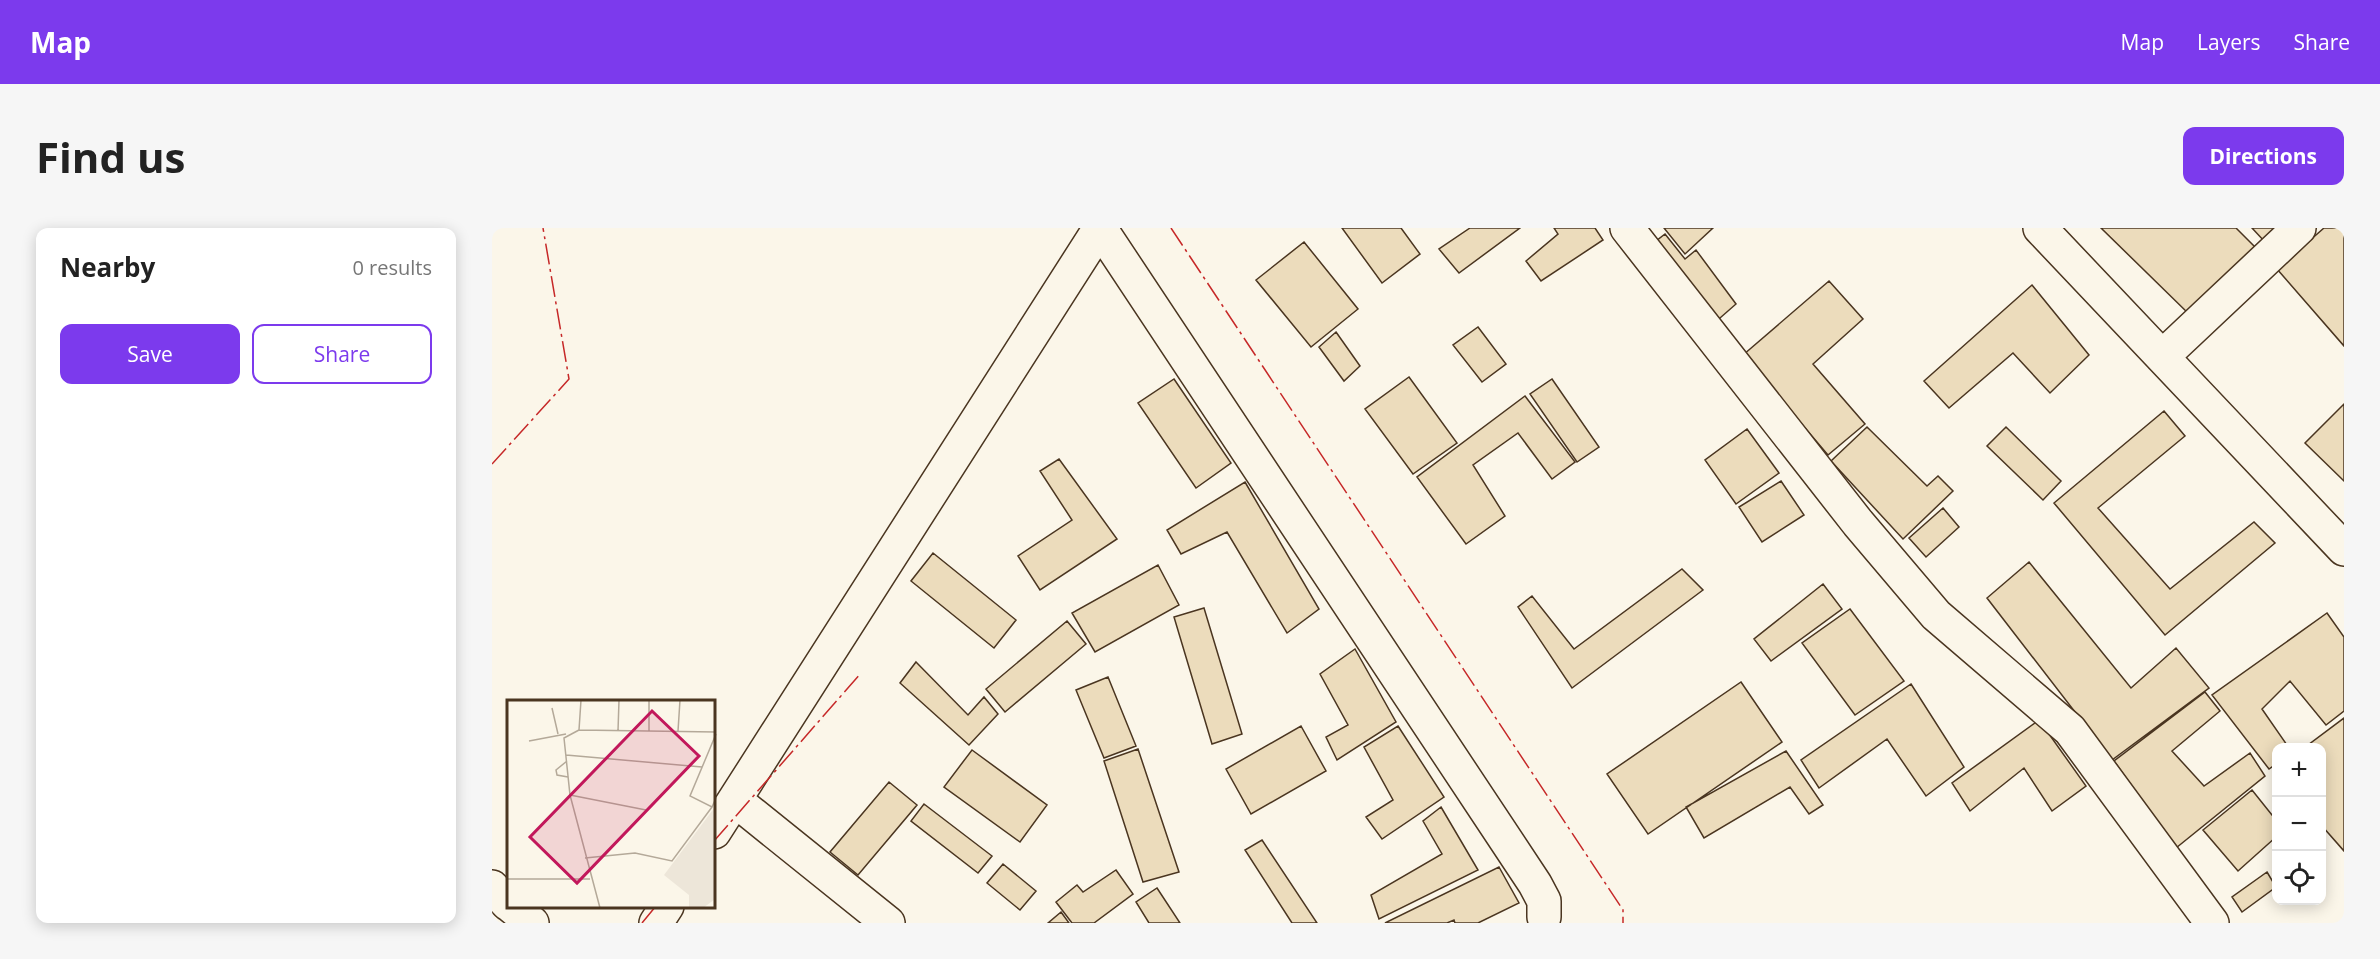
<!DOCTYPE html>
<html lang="en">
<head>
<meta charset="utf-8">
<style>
  body { margin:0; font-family:"Open Sans",sans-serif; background:#f6f6f6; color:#222 }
  .controls { position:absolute; right:18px; bottom:18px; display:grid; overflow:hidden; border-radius:12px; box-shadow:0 3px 15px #0003 }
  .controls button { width:54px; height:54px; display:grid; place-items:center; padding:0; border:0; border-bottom:2px solid #e0e0e0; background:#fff; color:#222; font:30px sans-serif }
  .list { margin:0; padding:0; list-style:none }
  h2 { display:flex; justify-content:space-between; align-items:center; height:78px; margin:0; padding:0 24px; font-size:26px }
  h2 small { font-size:20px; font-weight:400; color:#767676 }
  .actions { display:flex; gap:12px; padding:18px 24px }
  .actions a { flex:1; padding:14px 0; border:2px solid #7c3aed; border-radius:12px; text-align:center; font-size:21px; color:#7c3aed }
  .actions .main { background:#7c3aed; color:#fff }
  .icon { flex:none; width:33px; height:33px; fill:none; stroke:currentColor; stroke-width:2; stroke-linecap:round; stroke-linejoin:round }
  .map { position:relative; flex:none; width:1852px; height:695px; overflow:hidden; border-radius:12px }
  header { display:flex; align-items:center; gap:36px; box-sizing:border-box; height:84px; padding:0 30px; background:#7c3aed; color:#fff }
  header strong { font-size:28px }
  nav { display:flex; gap:33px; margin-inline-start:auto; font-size:21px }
  .intro { display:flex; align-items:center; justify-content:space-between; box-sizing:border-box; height:144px; padding:0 36px }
  h1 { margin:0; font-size:42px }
  .button { padding:15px 27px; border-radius:12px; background:#7c3aed; color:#fff; font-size:21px; font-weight:700 }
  main { display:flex; gap:36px; padding:0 36px }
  aside { flex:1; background:#fff; border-radius:12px; box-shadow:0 3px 15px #0003 }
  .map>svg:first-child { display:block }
</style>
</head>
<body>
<header>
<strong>Map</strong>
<nav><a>Map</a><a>Layers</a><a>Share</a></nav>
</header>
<div class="intro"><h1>Find us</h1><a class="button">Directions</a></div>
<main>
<aside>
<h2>Nearby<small>0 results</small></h2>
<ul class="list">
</ul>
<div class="actions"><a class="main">Save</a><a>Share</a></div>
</aside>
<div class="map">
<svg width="1852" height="695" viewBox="0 0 1852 695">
  <rect width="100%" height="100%" fill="#fbf6e9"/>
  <path fill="#ecdcbc" stroke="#4a3520" stroke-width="1.5" d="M 850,0 L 909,0 L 928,26 L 890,55 Z
    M 978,0 L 1028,0 L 967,45 L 947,21 Z
    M 1062,0 L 1103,0 L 1111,12 L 1049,53 L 1034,33 L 1066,6 Z
    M 1172,0 L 1221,0 L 1193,26 Z
    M 1609,0 L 1744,0 L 1765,21 L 1699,88 Z
    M 1760,0 L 1788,0 L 1773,14 Z
    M 1832,0 L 1852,0 L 1852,118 L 1785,41 Z
    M 1173,6 L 1193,31 L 1204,22 L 1244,76 L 1220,97 L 1159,17 Z
    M 812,14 L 866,81 L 819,119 L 764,52 Z
    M 1337,53 L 1371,91 L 1321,136 L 1373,196 L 1336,227 L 1251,127 Z
    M 1540,57 L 1597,127 L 1558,165 L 1521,125 L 1457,180 L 1432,153 Z
    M 986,99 L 1014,136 L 990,154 L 961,117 Z
    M 844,104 L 868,138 L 852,153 L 827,119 Z
    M 917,149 L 965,215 L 921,246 L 873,181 Z
    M 682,151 L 739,235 L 704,260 L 646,175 Z
    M 1060,151 L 1107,219 L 1085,234 L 1038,166 Z
    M 1033,168 L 1083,234 L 1060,251 L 1026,205 L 981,237 L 1013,288 L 974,316 L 925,249 Z
    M 1852,176 L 1852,253 L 1813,215 Z
    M 1672,183 L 1693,208 L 1606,280 L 1678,361 L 1762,294 L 1783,315 L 1673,407 L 1562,275 Z
    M 1375,199 L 1435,258 L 1446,248 L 1461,263 L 1411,311 L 1339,233 Z
    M 1514,199 L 1569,253 L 1551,272 L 1495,218 Z
    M 1255,201 L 1287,245 L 1244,276 L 1213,232 Z
    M 567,231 L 625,311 L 548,362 L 526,328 L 580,292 L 548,243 Z
    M 1289,253 L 1312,287 L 1270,314 L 1247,279 Z
    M 753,254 L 827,381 L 795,405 L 735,304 L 689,326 L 675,302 Z
    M 1451,280 L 1467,299 L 1434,329 L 1417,310 Z
    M 441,325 L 524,392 L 502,420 L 419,353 Z
    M 1537,334 L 1639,460 L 1684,420 L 1717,460 L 1620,532 L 1495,370 Z
    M 666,337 L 687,377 L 603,424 L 580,385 Z
    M 1190,341 L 1211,362 L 1080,460 L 1026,379 L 1040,368 L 1082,421 Z
    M 1331,356 L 1350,381 L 1279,433 L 1262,411 Z
    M 712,380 L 750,506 L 720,516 L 682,389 Z
    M 1358,381 L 1412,453 L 1363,487 L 1310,415 Z
    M 1835,385 L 1852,409 L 1852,483 L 1834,497 L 1798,453 L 1770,481 L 1797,520 L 1784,520 L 1784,536 L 1777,541 L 1720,467 Z
    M 575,393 L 594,416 L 513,484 L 494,461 Z
    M 863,421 L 904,494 L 845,532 L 834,509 L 856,497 L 828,446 Z
    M 424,434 L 476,487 L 492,469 L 506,486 L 477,517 L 408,455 Z
    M 616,449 L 644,518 L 612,530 L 584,462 Z
    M 1249,454 L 1290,514 L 1156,606 L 1115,546 Z
    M 1419,456 L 1472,539 L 1434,568 L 1395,511 L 1327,560 L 1309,532 Z
    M 1713,464 L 1728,483 L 1680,523 L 1712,558 L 1758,525 L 1773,548 L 1684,620 L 1622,533 Z
    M 1852,490 L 1852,623 L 1830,598 L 1830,520 L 1812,520 Z
    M 1547,492 L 1594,558 L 1560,583 L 1532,540 L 1478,583 L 1460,555 Z
    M 809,498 L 834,543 L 759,586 L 734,541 Z
    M 906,498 L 952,569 L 890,611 L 874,589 L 901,572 L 872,519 Z
    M 646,521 L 687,644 L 651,654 L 612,533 Z
    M 480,522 L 555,577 L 528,614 L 452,559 Z
    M 1294,523 L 1331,577 L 1317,586 L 1298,559 L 1212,610 L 1194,579 Z
    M 397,554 L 425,577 L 366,647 L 338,624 Z
    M 1760,562 L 1784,592 L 1784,609 L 1746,643 L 1711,602 Z
    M 432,576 L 500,628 L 486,645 L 419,593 Z
    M 949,579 L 986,642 L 887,691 L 879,667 L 950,626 L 931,593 Z
    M 770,612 L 825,695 L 800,695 L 753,622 Z
    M 511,636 L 544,663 L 528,682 L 495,655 Z
    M 1007,639 L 1027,675 L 986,695 L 963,695 L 962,692 L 955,695 L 893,695 Z
    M 624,642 L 641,666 L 602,695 L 580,695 L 564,674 L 585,657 L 591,664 Z
    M 1775,644 L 1784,659 L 1750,684 L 1740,669 Z
    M 665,660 L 688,695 L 657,695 L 644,674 Z
    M 569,684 L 577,695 L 556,695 Z"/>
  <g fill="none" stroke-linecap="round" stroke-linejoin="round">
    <g stroke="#4a3520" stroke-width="36">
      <path id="minor" d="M 608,0 L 1043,656 L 1052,673 L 1052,689
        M 1135,0 L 1366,295 L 1444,387 L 1578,502 L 1720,695
        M 1548,0 L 1852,321
        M 1670,129 L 1807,0
        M 243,572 L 396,695
        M 222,604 L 608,0
        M 0,659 L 16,676
        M 19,678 L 40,695
        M 164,695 L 175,678"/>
    </g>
    <use href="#minor" stroke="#fbf6e9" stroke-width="33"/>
    <path stroke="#c62828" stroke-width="1.5" stroke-dasharray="21 4.5 3 4.5" stroke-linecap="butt" d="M 679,0 L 1131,682 L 1131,695
      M 0,236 L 77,151 L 51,0
      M 222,613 L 369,445
      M 150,695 L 164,678"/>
  </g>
  <g transform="translate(15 472)">
    <rect width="208" height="208" fill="#fbf6e9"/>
    <path d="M 208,107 L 208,199 L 196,208 L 182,208 L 182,195 L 157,175 Z" fill="#ede6d9"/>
    <path fill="none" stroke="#b4a999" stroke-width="1.5" d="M 74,0 L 72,30 L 209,32M 45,8 L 51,34M 72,30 L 57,38 L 63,95 L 93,208M 111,31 L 112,0M 142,31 L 142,0M 171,31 L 173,0M 209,34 L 183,96 L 205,107 L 209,98M 22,41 L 59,34M 59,55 L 195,67M 60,61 L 49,70 L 50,75 L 61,77M 63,95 L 139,110M 78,158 L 128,153 L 165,161 L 205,107M 0,179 L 83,179"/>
    <path fill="#c2185b" fill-opacity="0.15" stroke="#c2185b" stroke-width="3" d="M 145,11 L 192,56 L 70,183 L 23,137 Z"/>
    <rect width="208" height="208" fill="none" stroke="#4a3520" stroke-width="3"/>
  </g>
</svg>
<div class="controls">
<button>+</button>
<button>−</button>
<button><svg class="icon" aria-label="locate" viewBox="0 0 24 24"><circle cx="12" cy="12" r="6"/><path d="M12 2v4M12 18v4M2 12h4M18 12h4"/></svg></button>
</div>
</div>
</main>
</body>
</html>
